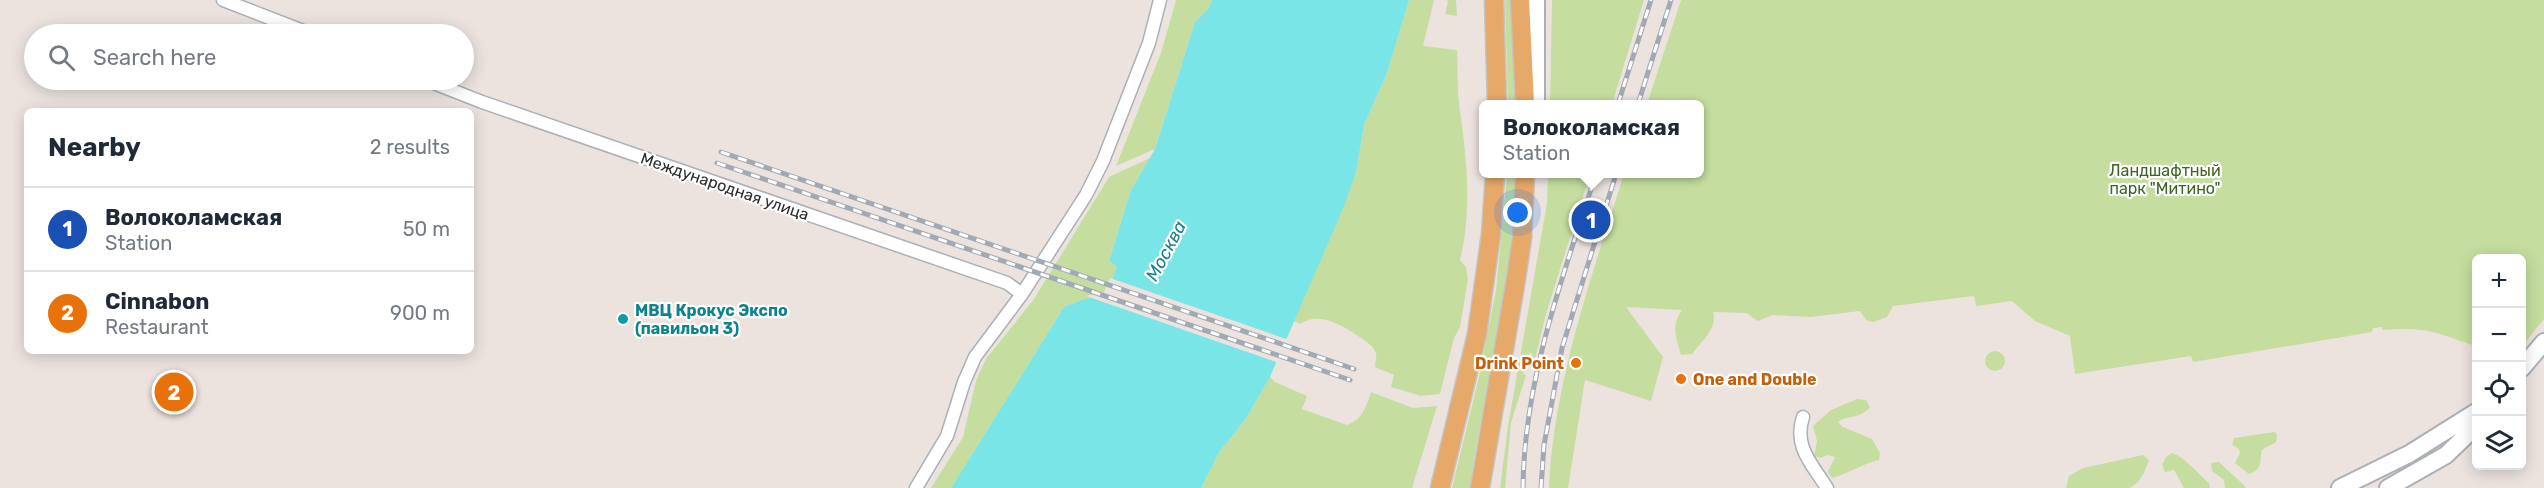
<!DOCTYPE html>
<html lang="en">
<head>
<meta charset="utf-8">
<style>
  body { margin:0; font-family:Rubik,sans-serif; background:#f6f6f7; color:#1f2937 }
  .controls { position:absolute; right:18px; bottom:18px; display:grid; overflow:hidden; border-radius:9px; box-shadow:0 3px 15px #0003 }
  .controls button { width:54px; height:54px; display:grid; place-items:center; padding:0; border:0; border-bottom:2px solid #e0e1e3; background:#fff; color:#1f2937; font:30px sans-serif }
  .you { position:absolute; left:1518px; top:213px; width:21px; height:21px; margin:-15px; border:4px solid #fff; border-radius:50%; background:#1a73e8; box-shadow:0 0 0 9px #1a73e833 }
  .badge { display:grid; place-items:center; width:39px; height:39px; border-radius:50%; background:#b45309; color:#fff; font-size:20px; font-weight:700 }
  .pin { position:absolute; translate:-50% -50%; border:3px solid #fff; box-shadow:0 2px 6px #0006 }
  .popup { position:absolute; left:1479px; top:100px; width:225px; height:78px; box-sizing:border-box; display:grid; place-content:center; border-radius:9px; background:#fff; filter:drop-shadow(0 2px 4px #0005); font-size:20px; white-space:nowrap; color:#747a83 }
  .popup b { font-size:22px; color:#1f2937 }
  .popup::after { content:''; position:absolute; left:50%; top:100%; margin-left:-12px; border:12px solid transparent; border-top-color:#fff }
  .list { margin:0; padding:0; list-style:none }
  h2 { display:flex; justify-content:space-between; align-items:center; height:78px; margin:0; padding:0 24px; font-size:26px }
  h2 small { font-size:20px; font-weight:400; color:#747a83 }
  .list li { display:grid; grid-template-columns:39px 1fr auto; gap:18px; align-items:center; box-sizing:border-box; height:84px; padding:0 24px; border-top:2px solid #e0e1e3 }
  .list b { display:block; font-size:22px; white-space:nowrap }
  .list p { margin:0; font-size:20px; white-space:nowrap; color:#747a83 }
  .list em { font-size:20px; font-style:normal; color:#747a83 }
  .icon { flex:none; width:33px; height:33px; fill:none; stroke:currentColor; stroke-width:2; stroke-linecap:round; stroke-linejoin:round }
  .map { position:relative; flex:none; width:2544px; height:488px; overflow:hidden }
  .search { position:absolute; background:#fff; box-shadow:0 3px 15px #0003; left:24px; top:24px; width:450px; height:66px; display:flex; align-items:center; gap:15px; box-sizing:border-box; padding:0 21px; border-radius:33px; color:#747a83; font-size:22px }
  .panel { position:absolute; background:#fff; box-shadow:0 3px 15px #0003; left:24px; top:108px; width:450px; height:246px; border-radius:9px }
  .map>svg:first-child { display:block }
</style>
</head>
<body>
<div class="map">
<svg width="2544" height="488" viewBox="0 0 2544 488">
  <rect width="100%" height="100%" fill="#ece3df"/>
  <path fill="#c5de9f" d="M 1176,0 L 1212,0 L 1208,9 L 1195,22 L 1155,149 L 1116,166 L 1161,53 Z
    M 1409,0 L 1434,0 L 1423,46 L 1457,50 C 1458,71 1457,91 1460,111 C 1467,160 1472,212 1460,260 L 1466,267 L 1468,279 L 1460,327 L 1454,338 L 1440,394 L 1421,396 L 1391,387 L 1394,375 L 1375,367 C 1375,363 1377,356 1376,353 C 1373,345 1364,340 1358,336 C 1341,325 1320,311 1300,324 L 1294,321 L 1356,173 L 1364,125 L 1387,73 Z
    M 1446,0 L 1456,0 L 1457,16 L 1445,14 L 1448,1 Z
    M 1505,0 L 1511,0 L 1516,104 L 1508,104 Z
    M 1552,0 L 1644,0 L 1612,104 L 1550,104 Z
    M 1681,0 L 2544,0 L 2544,319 L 2522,346 L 2522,258 L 2476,258 L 2476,346 C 2436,333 2428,326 2383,330 L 2382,327 L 2373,328 L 2372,332 L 2193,362 L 2191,356 L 2075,374 L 2070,336 L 2035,321 L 2012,301 L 1976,306 L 1974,296 L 1893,306 L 1887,317 L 1873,322 L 1866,320 L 1860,311 L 1810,317 L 1773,315 L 1758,321 L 1746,313 L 1713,312 C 1718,328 1702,341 1692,354 L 1681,355 C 1676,338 1671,325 1682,310 L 1626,307 L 1663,357 L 1651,401 L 1585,380 L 1568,488 L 1549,488 C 1554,380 1592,276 1624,174 L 1699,174 L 1699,104 L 1647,104 Z
    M 1150,158 L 1131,190 L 1109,261 L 1117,267 L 1106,296 L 1081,300 L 1064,307 L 951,488 L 931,488 L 963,437 L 976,381 L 986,359 L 1034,299 L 1109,177 Z
    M 1507,174 L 1515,174 C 1513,221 1510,269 1502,316 C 1492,373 1477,430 1470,488 L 1452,488 L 1479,377 L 1496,290 Z
    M 1548,174 L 1590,174 L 1546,314 L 1535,359 L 1530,352 L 1523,374 L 1526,375 L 1511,423 L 1505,488 L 1500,488 L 1508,426 L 1547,203 Z
    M1985 361a10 10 0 1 1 20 0a10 10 0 1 1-20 0Z
    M 1270,377 L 1275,382 L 1307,396 L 1302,409 L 1347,425 C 1363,419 1366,407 1371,392 L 1413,408 L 1437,406 L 1412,488 L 1201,488 L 1220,451 L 1245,420 Z
    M 1857,399 L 1866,400 L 1870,407 C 1859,420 1850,414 1838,422 L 1843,427 L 1872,439 L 1880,453 L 1879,460 C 1862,464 1849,473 1832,478 L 1828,472 L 1835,457 L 1828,455 L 1821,458 L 1814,456 L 1817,441 L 1813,426 L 1831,410 Z
    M 2275,432 L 2277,435 L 2276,442 L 2262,450 C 2259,460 2264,469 2249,474 L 2235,463 L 2240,453 L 2239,449 L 2232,445 L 2234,438 Z
    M 2172,453 C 2185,457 2198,474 2209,483 L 2210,488 L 2184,488 L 2174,470 L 2165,472 L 2162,465 L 2166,457 Z
    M 2143,455 L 2149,460 C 2144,473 2142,481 2130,488 L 2066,488 L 2069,476 L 2083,468 Z
    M 2219,462 L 2245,486 L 2245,488 L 2225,488 L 2224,480 L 2212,471 L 2211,463 Z"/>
  <path fill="#7ae5e6" d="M 1212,0 L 1409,0 L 1387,73 L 1364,125 L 1356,173 L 1342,211 L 1270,377 L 1245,420 L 1220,451 L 1201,488 L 951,488 L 1064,307 L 1081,300 L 1106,295 L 1117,267 L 1109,261 L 1131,190 L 1155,149 L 1195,22 L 1208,9 Z"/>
  <path fill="#ece3df" d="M 1110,278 L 1289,340 L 1279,363 L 1086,296 L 1104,292 Z"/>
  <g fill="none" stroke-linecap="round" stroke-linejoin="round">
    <g stroke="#abb0b7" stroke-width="15">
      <path id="minor" d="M 223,0 L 311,34
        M 426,80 L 482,102 L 1007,283 L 1022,294
        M 1803,417 C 1793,447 1813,465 1827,488
        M 916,488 L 947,436 L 964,382 L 975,357 L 1022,294 L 1086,195 L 1103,161 L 1149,43 L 1160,0"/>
    </g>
    <g stroke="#abb0b7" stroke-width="20">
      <path id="secondary" d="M 1536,0 L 1536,104
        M 2522,368 L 2544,342
        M 2340,488 L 2409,454 L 2476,412
        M 2388,488 L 2446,455 L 2476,426"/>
    </g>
    <g stroke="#c4c4c4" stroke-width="21">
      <path id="primary" d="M 1494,0 L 1497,104
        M 1520,0 L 1525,104
        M 1440,488 L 1477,334 L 1491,234 L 1495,174
        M 1480,488 L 1516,279 L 1522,238 L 1525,174"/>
    </g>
    <use href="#minor" stroke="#fff" stroke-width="12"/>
    <use href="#secondary" stroke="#fff" stroke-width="16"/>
    <use href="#primary" stroke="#e6a969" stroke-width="18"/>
    <g stroke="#a1a9b4" stroke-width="5">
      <path id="rail" d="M 1618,104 L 1651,0
        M 1638,104 L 1671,0
        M 721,152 L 1354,369
        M 717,163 L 1350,380
        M 1523,488 C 1524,379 1563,276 1596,174
        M 1541,488 L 1544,445 L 1562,348 L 1616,174"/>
    </g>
    <use href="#rail" stroke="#fff" stroke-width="3" stroke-dasharray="9" stroke-linecap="butt"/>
  </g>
  <circle fill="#0f9aa8" stroke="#fff" stroke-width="2" cx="623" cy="319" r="6"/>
  <g fill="#e8710a" stroke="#fff" stroke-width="2">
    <circle cx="1576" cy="363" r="6"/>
    <circle cx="1681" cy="379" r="6"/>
  </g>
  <g text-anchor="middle" stroke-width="4.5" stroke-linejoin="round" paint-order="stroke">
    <g font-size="16" fill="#3f6320" stroke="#fff">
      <text x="2165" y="176">Ландшафтный<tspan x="2165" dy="18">парк "Митино"</tspan></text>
    </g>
    <g font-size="16" fill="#2b2b2b" stroke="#fff">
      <text transform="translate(725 186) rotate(19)" y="6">Международная улица</text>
    </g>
    <g font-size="16" font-weight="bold" fill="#0d838f" stroke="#fff" text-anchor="start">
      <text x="635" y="316">МВЦ Крокус Экспо<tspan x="635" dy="18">(павильон 3)</tspan></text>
    </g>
    <g font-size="16" font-weight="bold" fill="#c56008" stroke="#fff" text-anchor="end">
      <text x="1564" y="369">Drink Point</text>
      <text x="1693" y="385" text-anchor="start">One and Double</text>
    </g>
    <g font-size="18" font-style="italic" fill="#18828c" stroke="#fff">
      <text transform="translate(1166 251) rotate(-62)" y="6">Москва</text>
    </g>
  </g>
</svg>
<div class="controls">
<button>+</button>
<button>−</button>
<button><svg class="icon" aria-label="locate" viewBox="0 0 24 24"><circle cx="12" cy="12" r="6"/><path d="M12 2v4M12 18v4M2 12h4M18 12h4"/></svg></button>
<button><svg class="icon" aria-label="layers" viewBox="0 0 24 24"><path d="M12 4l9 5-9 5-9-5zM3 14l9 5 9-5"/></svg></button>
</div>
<div class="you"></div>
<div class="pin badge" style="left:1591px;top:220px;background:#1a4fb4">1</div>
<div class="popup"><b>Волоколамская</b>Station</div>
<div class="pin badge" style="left:174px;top:392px;background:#e8710a">2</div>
<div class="search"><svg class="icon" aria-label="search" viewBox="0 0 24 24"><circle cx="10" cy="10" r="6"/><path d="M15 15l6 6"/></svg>Search here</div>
<section class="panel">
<h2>Nearby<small>2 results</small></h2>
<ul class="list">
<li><span class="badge" style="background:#1a4fb4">1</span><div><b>Волоколамская</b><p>Station</p></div><em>50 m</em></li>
<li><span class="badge" style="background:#e8710a">2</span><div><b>Cinnabon</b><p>Restaurant</p></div><em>900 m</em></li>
</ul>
</section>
</div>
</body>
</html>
